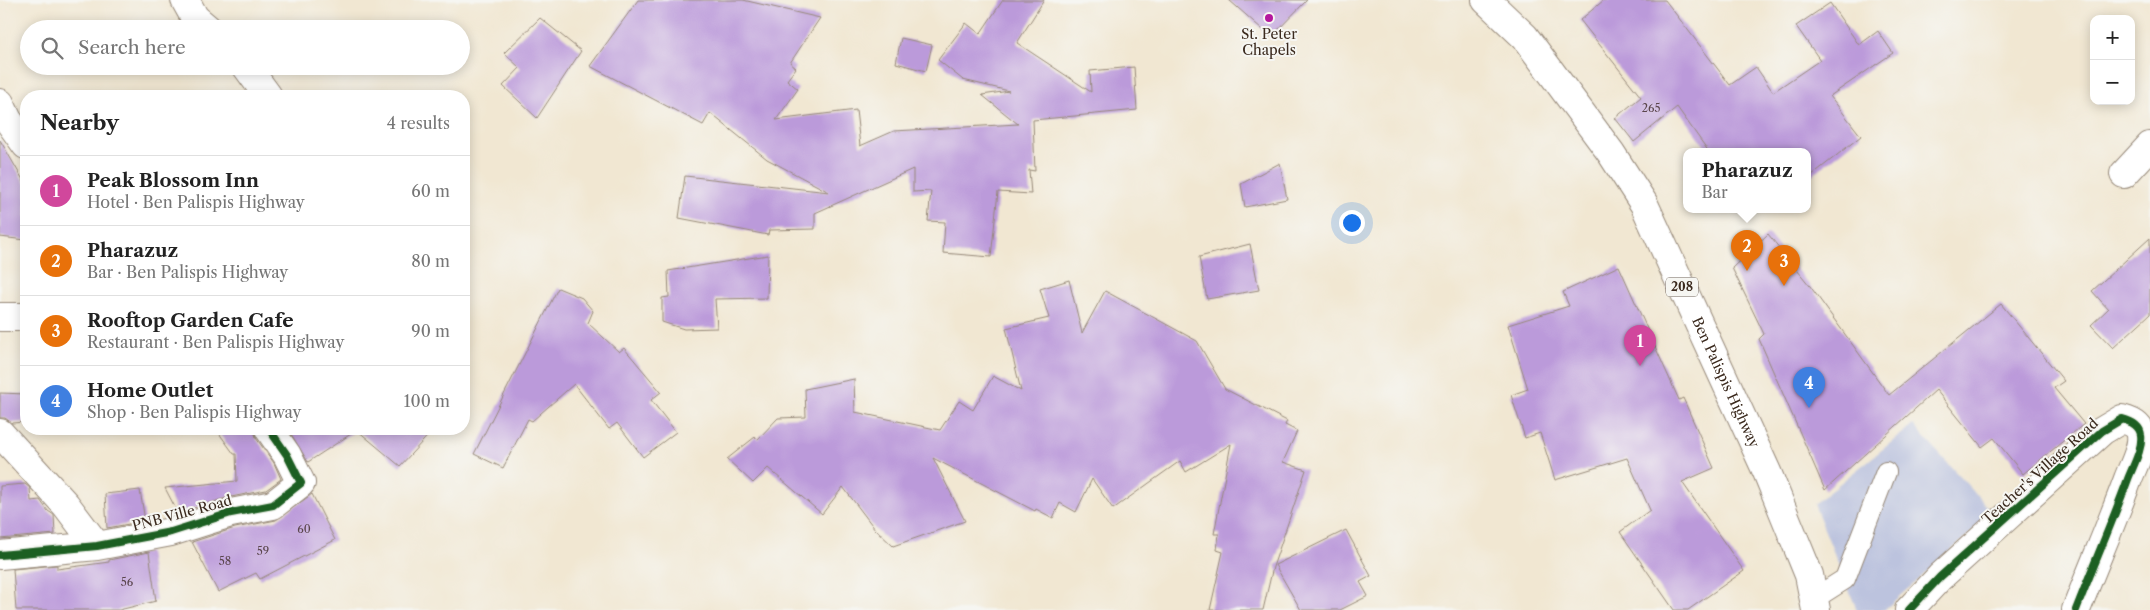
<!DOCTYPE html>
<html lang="en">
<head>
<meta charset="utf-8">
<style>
  body { margin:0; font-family:"Libre Caslon Text",serif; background:#f6f6f6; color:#222 }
  .controls { position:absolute; right:15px; top:15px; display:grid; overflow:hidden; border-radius:10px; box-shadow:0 2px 12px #0003 }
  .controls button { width:45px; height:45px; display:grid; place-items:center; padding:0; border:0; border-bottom:1px solid #e0e0e0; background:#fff; color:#222; font:25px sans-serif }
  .you { position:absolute; left:1351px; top:222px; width:18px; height:18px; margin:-12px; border:4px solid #fff; border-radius:50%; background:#1a73e8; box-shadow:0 0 0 8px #1a73e833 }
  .badge { display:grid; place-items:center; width:32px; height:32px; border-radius:50%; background:#b5179e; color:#fff; font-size:16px; font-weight:700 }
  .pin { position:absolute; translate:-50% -41px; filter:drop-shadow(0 1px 2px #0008) }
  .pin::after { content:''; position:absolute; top:26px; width:18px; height:15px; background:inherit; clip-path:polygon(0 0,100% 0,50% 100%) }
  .popup { position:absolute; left:1683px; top:148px; width:128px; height:65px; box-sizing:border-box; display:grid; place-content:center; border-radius:10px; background:#fff; filter:drop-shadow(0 1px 4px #0005); font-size:16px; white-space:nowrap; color:#767676 }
  .popup b { font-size:19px; color:#222 }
  .popup::after { content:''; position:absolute; left:50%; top:100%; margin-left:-10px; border:10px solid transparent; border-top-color:#fff }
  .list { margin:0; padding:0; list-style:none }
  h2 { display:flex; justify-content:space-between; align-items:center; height:65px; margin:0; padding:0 20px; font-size:21px }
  h2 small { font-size:16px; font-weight:400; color:#767676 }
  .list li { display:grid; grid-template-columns:32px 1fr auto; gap:15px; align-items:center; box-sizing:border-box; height:70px; padding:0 20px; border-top:1px solid #e0e0e0 }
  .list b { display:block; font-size:19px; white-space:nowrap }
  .list p { margin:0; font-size:16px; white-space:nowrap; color:#767676 }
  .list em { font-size:16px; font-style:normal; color:#767676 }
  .icon { flex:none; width:28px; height:28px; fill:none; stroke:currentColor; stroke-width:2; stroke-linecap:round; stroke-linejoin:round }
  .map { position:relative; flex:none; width:2150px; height:610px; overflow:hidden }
  .search { position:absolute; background:#fff; box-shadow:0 2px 12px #0003; left:20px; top:20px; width:450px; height:55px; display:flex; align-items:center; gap:12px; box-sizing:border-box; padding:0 18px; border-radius:28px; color:#767676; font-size:19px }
  .panel { position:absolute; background:#fff; box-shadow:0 2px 12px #0003; left:20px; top:90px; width:450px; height:345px; border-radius:20px }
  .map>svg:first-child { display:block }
</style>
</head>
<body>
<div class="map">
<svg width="2150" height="610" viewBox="0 0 2150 610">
  <rect width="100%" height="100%" fill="#f6f6f2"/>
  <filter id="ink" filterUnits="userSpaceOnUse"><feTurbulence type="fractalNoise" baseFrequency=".02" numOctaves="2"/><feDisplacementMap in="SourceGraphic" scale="10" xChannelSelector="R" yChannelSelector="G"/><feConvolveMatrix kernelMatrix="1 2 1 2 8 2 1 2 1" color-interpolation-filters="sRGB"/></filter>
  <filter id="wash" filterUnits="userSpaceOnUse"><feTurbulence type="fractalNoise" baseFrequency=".0096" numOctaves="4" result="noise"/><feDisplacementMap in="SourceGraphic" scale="20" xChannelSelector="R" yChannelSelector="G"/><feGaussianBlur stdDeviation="1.12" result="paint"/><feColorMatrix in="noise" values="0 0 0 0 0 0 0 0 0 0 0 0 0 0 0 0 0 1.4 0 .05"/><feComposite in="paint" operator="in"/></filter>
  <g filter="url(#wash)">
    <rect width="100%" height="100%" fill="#f1e7d2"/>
    <path fill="#bcc3de" d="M 1913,425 L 1993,513 L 1884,610 L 1857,610 L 1814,504 Z"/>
    <g id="blocks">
      <path fill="#bb9ada" d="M 638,0 L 743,0 L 820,18 L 790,63 L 796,68 L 787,80 L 798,89 L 776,120 L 856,110 L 860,146 L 894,131 L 1018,124 L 982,95 L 1009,91 L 963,80 L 938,60 L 966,23 L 980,34 L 1003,0 L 1044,0 L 1017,43 L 1091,92 L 1090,71 L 1134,67 L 1137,110 L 1033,120 L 1035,171 L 1029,170 L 1031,194 L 998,192 L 991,257 L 943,253 L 945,222 L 928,221 L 931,191 L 913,192 L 913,169 L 815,213 L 815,229 L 769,230 L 768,235 L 679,218 L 685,176 L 829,192 L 767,159 L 710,113 L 703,125 L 590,66 Z
        M 1229,0 L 1307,0 L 1271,37 Z
        M 1604,0 L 1665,0 L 1730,85 L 1756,67 L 1773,92 L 1820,60 L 1796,26 L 1830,3 L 1859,45 L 1878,31 L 1893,53 L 1830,96 L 1861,136 L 1807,179 L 1807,152 L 1709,152 L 1677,107 L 1634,142 L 1615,118 L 1641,97 L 1580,20 Z
        M 540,18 L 581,51 L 537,118 L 503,86 L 520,68 L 504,53 Z
        M 901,38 L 932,45 L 926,71 L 896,63 Z
        M 0,140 L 26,185 L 26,240 L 0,237 Z
        M 1280,163 L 1287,199 L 1245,207 L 1241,184 Z
        M 1768,234 L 1810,286 L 1889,395 L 2001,304 L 2064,381 L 2054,388 L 2084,424 L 2023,474 L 1994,438 L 1982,447 L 1936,390 L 1825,490 L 1759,339 L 1764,334 L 1732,268 Z
        M 2150,238 L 2150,314 L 2113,348 L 2091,325 L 2108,309 L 2092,291 Z
        M 1250,244 L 1259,290 L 1207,299 L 1199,257 Z
        M 768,255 L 767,298 L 715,299 L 717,328 L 684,329 L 662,322 L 662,298 L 669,297 L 668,271 Z
        M 1619,266 L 1679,400 L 1683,398 L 1714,468 L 1682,482 L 1744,571 L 1688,610 L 1674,610 L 1620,532 L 1650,510 L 1627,458 L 1555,480 L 1540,433 L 1525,438 L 1511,395 L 1528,389 L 1508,325 L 1569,306 L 1563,292 Z
        M 1069,280 L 1082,333 L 1105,291 L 1197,341 L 1225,389 L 1287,421 L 1285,425 L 1297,431 L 1283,462 L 1306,470 L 1273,567 L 1263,610 L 1210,610 L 1223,552 L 1217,550 L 1219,534 L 1214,534 L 1231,444 L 1186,472 L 1180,461 L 1113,509 L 1092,479 L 1076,512 L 1060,503 L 1053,518 L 1036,509 L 1035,511 L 933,458 L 965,521 L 893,546 L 875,529 L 843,487 L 822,514 L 768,468 L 753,483 L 727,459 L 755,437 L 758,439 L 778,418 L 806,417 L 805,389 L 854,379 L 855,412 L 940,430 L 959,401 L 973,410 L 993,376 L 1021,391 L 1006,328 L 1049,318 L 1040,289 Z
        M 558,288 L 582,298 L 593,311 L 588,323 L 619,352 L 624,348 L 661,392 L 651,400 L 676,432 L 643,457 L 617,423 L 609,429 L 574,384 L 532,421 L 528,419 L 503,468 L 474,454 Z
        M 0,393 L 26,394 L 26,422 L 12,423 L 5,418 L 0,418 Z
        M 216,429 L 254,429 L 256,438 L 274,463 L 281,479 L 266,490 L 226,498 L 178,513 L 165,488 L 237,481 L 236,454 L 234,454 Z
        M 288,429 L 434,429 L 400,466 L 357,430 L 308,462 Z
        M 25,484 L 30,488 L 31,501 L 40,500 L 48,511 L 54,515 L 55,534 L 0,539 L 0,486 Z
        M 140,490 L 145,521 L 107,528 L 105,494 Z
        M 312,494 L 335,540 L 260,579 L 256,573 L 218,592 L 192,542 L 235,528 L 276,520 Z
        M 1346,530 L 1371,576 L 1360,582 L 1368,596 L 1340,610 L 1301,610 L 1275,565 Z
        M 149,552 L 156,601 L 119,610 L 16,610 L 13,569 L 57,565 L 57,569 L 109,562 L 109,560 Z"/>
    </g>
  </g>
  <g filter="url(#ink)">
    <use href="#blocks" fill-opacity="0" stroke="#968878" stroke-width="1"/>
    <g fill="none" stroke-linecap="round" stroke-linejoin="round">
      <g stroke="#968878" stroke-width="22">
        <path id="service" d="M 1815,598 L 1845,579 L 1886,472"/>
      </g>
      <g stroke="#968878" stroke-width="30">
        <path id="minor" d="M 185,0 L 195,18 L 208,29
          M 246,66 L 268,96
          M 0,103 L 8,120 L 26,145
          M 2124,174 L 2150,146
          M 0,317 L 26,317
          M 0,433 L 66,505 L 97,546
          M 0,555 L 97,546 L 171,532 L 231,513 L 273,505 L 301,483 L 287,455 L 269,429
          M 1909,610 L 1940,577 L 2102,431 L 2122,419 C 2130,421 2140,425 2141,435 C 2143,448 2133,466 2128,479 C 2112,523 2093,566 2076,610"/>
      </g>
      <g stroke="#968878" stroke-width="30">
        <g id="primary">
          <path id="s1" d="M 1486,0 L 1525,37 L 1611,153 L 1644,204 L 1767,472 L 1809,575 L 1816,610"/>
        </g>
      </g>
      <use href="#service" stroke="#fff" stroke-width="20"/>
      <use href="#minor" stroke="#fff" stroke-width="28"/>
      <use href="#primary" stroke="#fff" stroke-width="28"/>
      <g stroke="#f6f6f2" stroke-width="11">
        <path id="cycleway" d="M 0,555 L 97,546 L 171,532 L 231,513 L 273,505 L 301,483 L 287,455 L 269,429
          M 1909,610 L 1940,577 L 2102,431 L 2122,419 C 2130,421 2140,425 2141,435 C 2143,448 2133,466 2128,479 C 2112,523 2093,566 2076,610"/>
      </g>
      <use href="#cycleway" stroke="#1b5e20" stroke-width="8"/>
    </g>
  </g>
  <circle fill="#b5179e" stroke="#f6f6f2" stroke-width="2" cx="1269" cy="18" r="5"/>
  <g text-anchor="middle" stroke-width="4" stroke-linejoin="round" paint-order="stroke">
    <g font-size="11" fill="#5b464d">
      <text x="1651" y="112">265</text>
      <text x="304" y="533">60</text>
      <text x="263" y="555">59</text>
      <text x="225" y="565">58</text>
      <text x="127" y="586">56</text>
    </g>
    <rect fill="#f6f6f2" stroke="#73675e" stroke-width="1" x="1666" y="277.5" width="32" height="19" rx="4"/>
    <g font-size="12" font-weight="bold" fill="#3b2a1e">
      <text x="1682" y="291">208</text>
    </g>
    <g font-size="14" fill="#3b2a1e" stroke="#f6f6f2">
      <text x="1269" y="39">St. Peter<tspan x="1269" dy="16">Chapels</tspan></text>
    </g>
    <g font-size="14" fill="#3b2a1e" stroke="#f6f6f2">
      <text dy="5" stroke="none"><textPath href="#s1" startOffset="455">Ben Palispis Highway</textPath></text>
      <text transform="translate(2040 471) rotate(-42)" y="5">Teacher's Village Road</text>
      <text transform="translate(182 513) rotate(-15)" y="5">PNB Ville Road</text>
    </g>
  </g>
</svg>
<div class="controls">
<button>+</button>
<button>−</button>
</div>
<div class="you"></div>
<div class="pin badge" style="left:1640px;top:366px;background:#d1479c">1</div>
<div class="pin badge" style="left:1747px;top:271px;background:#e8710a">2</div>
<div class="popup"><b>Pharazuz</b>Bar</div>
<div class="pin badge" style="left:1784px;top:286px;background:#e8710a">3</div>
<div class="pin badge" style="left:1809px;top:408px;background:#3f7fe0">4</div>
<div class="search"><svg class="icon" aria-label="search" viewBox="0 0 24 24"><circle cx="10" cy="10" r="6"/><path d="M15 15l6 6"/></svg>Search here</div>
<section class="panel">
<h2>Nearby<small>4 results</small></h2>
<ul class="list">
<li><span class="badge" style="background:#d1479c">1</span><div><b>Peak Blossom Inn</b><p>Hotel · Ben Palispis Highway</p></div><em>60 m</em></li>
<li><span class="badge" style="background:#e8710a">2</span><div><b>Pharazuz</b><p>Bar · Ben Palispis Highway</p></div><em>80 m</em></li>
<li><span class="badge" style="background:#e8710a">3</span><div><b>Rooftop Garden Cafe</b><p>Restaurant · Ben Palispis Highway</p></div><em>90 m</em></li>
<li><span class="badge" style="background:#3f7fe0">4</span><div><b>Home Outlet</b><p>Shop · Ben Palispis Highway</p></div><em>100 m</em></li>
</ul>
</section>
</div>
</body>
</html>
